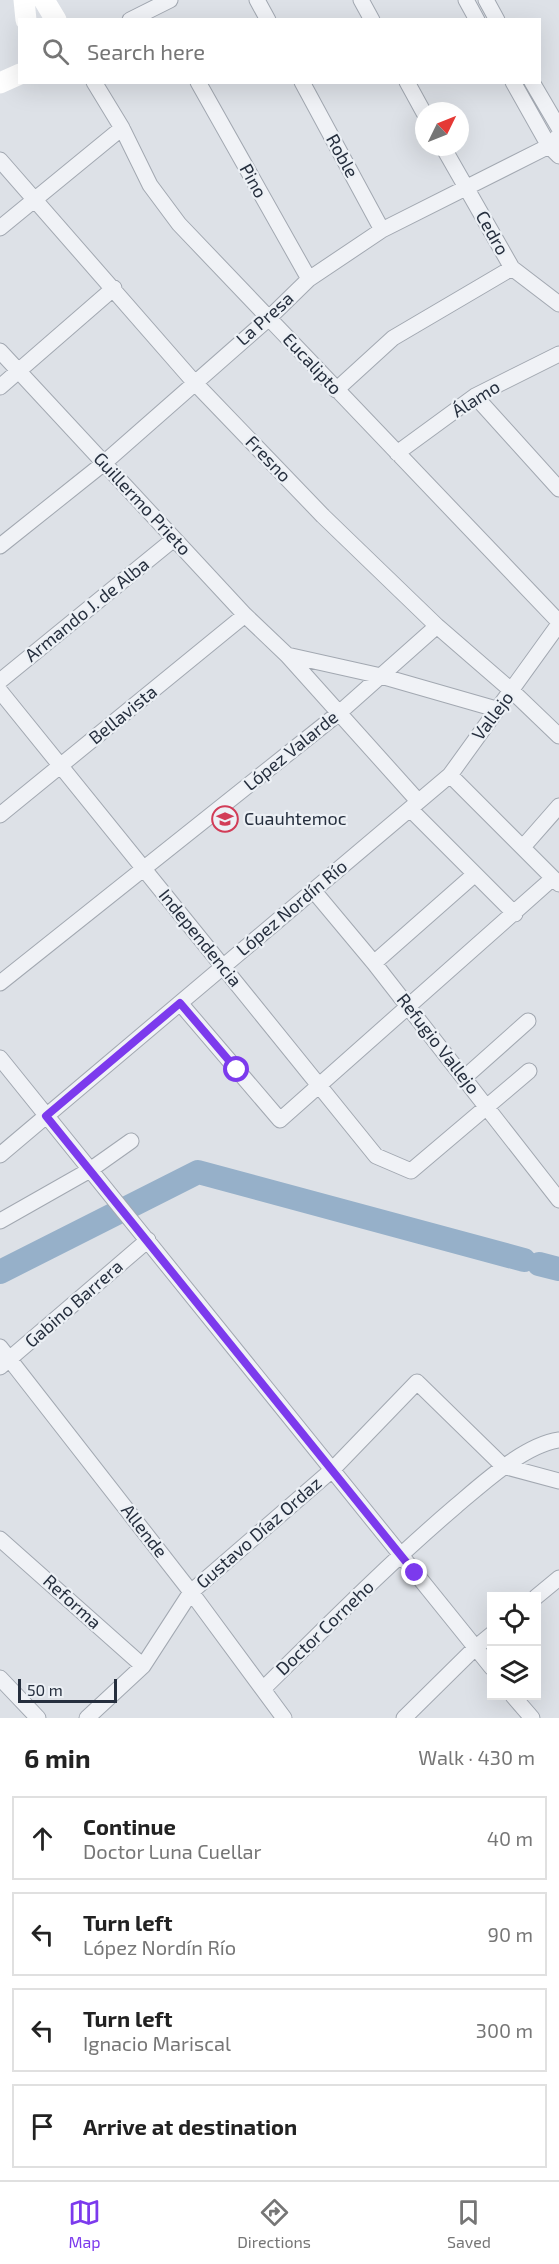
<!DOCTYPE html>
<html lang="en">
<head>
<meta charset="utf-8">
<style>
  body { margin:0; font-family:"Exo 2",sans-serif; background:#f6f6f6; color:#222 }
  .controls { position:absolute; right:18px; bottom:18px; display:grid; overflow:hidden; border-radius:0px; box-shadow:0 6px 24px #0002 }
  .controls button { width:54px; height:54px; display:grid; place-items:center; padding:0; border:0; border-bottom:2px solid #e0e0e0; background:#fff; color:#222; font:30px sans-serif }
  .compass { position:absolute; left:415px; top:102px; width:54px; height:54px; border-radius:50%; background:#fff; box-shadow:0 6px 24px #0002; rotate:47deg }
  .scale { position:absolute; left:18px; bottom:15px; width:99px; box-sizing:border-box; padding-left:6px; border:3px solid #262f3e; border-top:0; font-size:16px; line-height:21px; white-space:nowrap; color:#262f3e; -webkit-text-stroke:4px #ecf0f5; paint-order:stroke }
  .stop { position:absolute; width:18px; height:18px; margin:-14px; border:4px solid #7c3aed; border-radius:50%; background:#fff }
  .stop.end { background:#7c3aed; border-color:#fff; box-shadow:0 2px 6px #0008 }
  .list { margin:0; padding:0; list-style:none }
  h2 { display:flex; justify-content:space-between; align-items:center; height:78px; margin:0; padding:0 24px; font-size:26px }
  h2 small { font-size:20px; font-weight:400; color:#767676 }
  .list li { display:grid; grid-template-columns:39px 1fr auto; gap:18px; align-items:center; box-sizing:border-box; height:84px; margin:0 12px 12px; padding:0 12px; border:2px solid #e0e0e0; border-radius:0px }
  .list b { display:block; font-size:22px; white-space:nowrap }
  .list p { margin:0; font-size:20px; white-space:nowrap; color:#767676 }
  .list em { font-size:20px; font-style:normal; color:#767676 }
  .icon { flex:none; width:33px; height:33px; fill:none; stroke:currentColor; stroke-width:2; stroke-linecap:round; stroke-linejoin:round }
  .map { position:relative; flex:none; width:559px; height:1718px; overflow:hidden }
  .search { position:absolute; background:#fff; box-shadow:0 6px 24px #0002; left:18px; right:18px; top:18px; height:66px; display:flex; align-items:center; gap:15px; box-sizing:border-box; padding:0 21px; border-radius:0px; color:#767676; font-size:22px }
  .sheet { height:462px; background:#fff }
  nav { display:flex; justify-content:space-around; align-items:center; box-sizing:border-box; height:84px; border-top:2px solid #e0e0e0; background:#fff; font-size:16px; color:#767676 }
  nav a { display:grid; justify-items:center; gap:3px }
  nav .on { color:#7c3aed }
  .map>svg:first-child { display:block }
</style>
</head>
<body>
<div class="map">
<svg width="559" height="1718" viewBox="0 0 559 1718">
  <rect width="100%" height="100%" fill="#dde1e7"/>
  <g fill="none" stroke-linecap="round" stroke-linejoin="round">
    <path stroke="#96b0c9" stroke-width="24" d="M 539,1264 L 559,1269
      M 0,1272 L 198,1172 L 524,1260"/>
    <g stroke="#a2a8b1" stroke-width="17">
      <path id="street" d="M 257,0 L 268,20
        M 361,0 L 372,20
        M 466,0 L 477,20
        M 486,0 L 497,20
        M 130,20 L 170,0
        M 94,82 L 122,128 L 150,185 L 179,224 L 559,622
        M 198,82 L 309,279
        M 302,82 L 382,230
        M 407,82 L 424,113
        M 513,82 L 549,146 L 559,156
        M 532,82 L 559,128
        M 443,147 L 512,268 L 559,304
        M 0,160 L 194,382 L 323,516 L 437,626 L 512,691 L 559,736
        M 0,228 L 122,128
        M 0,351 L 245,615 L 287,655 L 418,801
        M 0,387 L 114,288
        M 336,390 L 393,338 L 512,268
        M 475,396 L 559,489
        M 397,453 L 475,396 L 559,354
        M 0,546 L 104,463 L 269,318 L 309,279 L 382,230 L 549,146 L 559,135
        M 287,655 L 381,676 L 496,709
        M 0,681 L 174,539
        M 0,691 L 376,1156 L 411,1171 L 529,1071
        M 450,775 L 559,884
        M 410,809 L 515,914
        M 0,815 L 245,615
        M 523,847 L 559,806
        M 313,890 L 374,963 L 559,1200
        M 374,963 L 475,874
        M 0,983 L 339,713 L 437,626
        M 180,1003 L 280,1120 L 553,878
        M 0,1058 L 492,1668
        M 464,1078 L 528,1021
        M 0,1155 L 450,775 L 559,624
        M 0,1221 L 90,1170 L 131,1141
        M 0,1347 L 191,1592 L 284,1718
        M 0,1367 L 148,1240
        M 0,1539 L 143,1666
        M 536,1597 L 559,1578
        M 0,1678 L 38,1718
        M 263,1689 C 326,1627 388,1564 456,1506 C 482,1484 524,1445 559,1440
        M 513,1696 L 532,1718
        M 87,1718 L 143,1666 L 191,1592 L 332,1470 L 417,1382 L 503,1466 L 559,1481
        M 404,1718 L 475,1648 L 492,1634"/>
    </g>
    <use href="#street" stroke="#f0f2f6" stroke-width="15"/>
    <path stroke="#fff" stroke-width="21" d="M 24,0 L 26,20
      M 44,0 L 56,20
      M 0,83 L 20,74"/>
  </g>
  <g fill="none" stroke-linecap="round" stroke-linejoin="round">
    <path stroke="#7c3aed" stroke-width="8" d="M 237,1070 L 180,1003 L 46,1116 L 415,1573"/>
  </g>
  <defs>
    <g id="school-ring" transform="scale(1.35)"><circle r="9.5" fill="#ecf0f5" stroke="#d23c57" stroke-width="1.5"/><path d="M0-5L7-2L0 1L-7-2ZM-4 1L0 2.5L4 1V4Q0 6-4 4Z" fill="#d23c57"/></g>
  </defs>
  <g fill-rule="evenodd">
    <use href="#school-ring" x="225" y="819"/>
  </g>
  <g text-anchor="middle" stroke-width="4.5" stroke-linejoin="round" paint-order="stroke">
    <g font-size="18" fill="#262f3e" stroke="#ecf0f5">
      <text transform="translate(342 156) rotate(61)" y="6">Roble</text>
      <text transform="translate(253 181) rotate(61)" y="6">Pino</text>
      <text transform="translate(492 233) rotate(60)" y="6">Cedro</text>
      <text transform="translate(265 319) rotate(-42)" y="6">La Presa</text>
      <text transform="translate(312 364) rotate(47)" y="6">Eucalipto</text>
      <text transform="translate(476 399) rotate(-32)" y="6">Álamo</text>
      <text transform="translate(268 459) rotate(46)" y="6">Fresno</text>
      <text transform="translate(142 504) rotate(47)" y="6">Guillermo Prieto</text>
      <text transform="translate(87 610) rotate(-39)" y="6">Armando J. de Alba</text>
      <text transform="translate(123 715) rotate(-39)" y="6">Bellavista</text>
      <text transform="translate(493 716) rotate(-53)" y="6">Vallejo</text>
      <text transform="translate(291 751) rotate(-39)" y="6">López Valarde</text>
      <text transform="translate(292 908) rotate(-40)" y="6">López Nordín Río</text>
      <text transform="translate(200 938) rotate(51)" y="6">Independencia</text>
      <text transform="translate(438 1044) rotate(52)" y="6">Refugio Vallejo</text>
      <text transform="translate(74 1304) rotate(-41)" y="6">Gabino Barrera</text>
      <text transform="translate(144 1531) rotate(52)" y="6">Allende</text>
      <text transform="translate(259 1533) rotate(-41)" y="6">Gustavo Díaz Ordaz</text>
      <text transform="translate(72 1602) rotate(42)" y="6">Reforma</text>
      <text transform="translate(325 1628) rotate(-44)" y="6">Doctor Corneho</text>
    </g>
    <g font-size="18" fill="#262f3e" stroke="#ecf0f5" text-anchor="start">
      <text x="244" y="825">Cuauhtemoc</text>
    </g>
  </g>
</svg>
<div class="controls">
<button><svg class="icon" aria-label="locate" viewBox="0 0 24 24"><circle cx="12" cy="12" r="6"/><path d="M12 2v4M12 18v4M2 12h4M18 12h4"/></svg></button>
<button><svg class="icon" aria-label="layers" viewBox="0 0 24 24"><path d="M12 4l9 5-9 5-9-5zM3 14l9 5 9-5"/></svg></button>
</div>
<svg class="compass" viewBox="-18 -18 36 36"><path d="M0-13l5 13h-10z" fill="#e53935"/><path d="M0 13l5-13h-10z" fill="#767676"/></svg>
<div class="scale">50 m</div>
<div class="stop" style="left:237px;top:1070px"></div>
<div class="stop end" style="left:415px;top:1573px"></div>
<div class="search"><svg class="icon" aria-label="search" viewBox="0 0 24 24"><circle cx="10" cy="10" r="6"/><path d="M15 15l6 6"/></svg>Search here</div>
</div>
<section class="sheet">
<h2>6 min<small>Walk · 430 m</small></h2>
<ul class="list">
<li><svg class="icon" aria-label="ahead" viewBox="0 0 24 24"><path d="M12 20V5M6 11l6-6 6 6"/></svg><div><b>Continue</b><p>Doctor Luna Cuellar</p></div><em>40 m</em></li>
<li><svg class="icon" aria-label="left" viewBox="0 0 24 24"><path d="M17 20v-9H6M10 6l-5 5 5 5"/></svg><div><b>Turn left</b><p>López Nordín Río</p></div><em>90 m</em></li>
<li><svg class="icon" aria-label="left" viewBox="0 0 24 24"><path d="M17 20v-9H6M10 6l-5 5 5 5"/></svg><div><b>Turn left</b><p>Ignacio Mariscal</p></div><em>300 m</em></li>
<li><svg class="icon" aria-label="arrive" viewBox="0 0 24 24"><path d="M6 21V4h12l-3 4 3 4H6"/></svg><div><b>Arrive at destination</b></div></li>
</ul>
</section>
<nav>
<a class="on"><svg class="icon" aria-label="map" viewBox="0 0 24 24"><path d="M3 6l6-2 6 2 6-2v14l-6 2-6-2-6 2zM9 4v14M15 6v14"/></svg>Map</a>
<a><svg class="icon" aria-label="directions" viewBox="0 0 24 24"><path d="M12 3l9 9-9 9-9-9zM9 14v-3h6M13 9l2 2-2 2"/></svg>Directions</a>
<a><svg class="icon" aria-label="saved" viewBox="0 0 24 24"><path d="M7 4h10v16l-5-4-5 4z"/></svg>Saved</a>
</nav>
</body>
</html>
